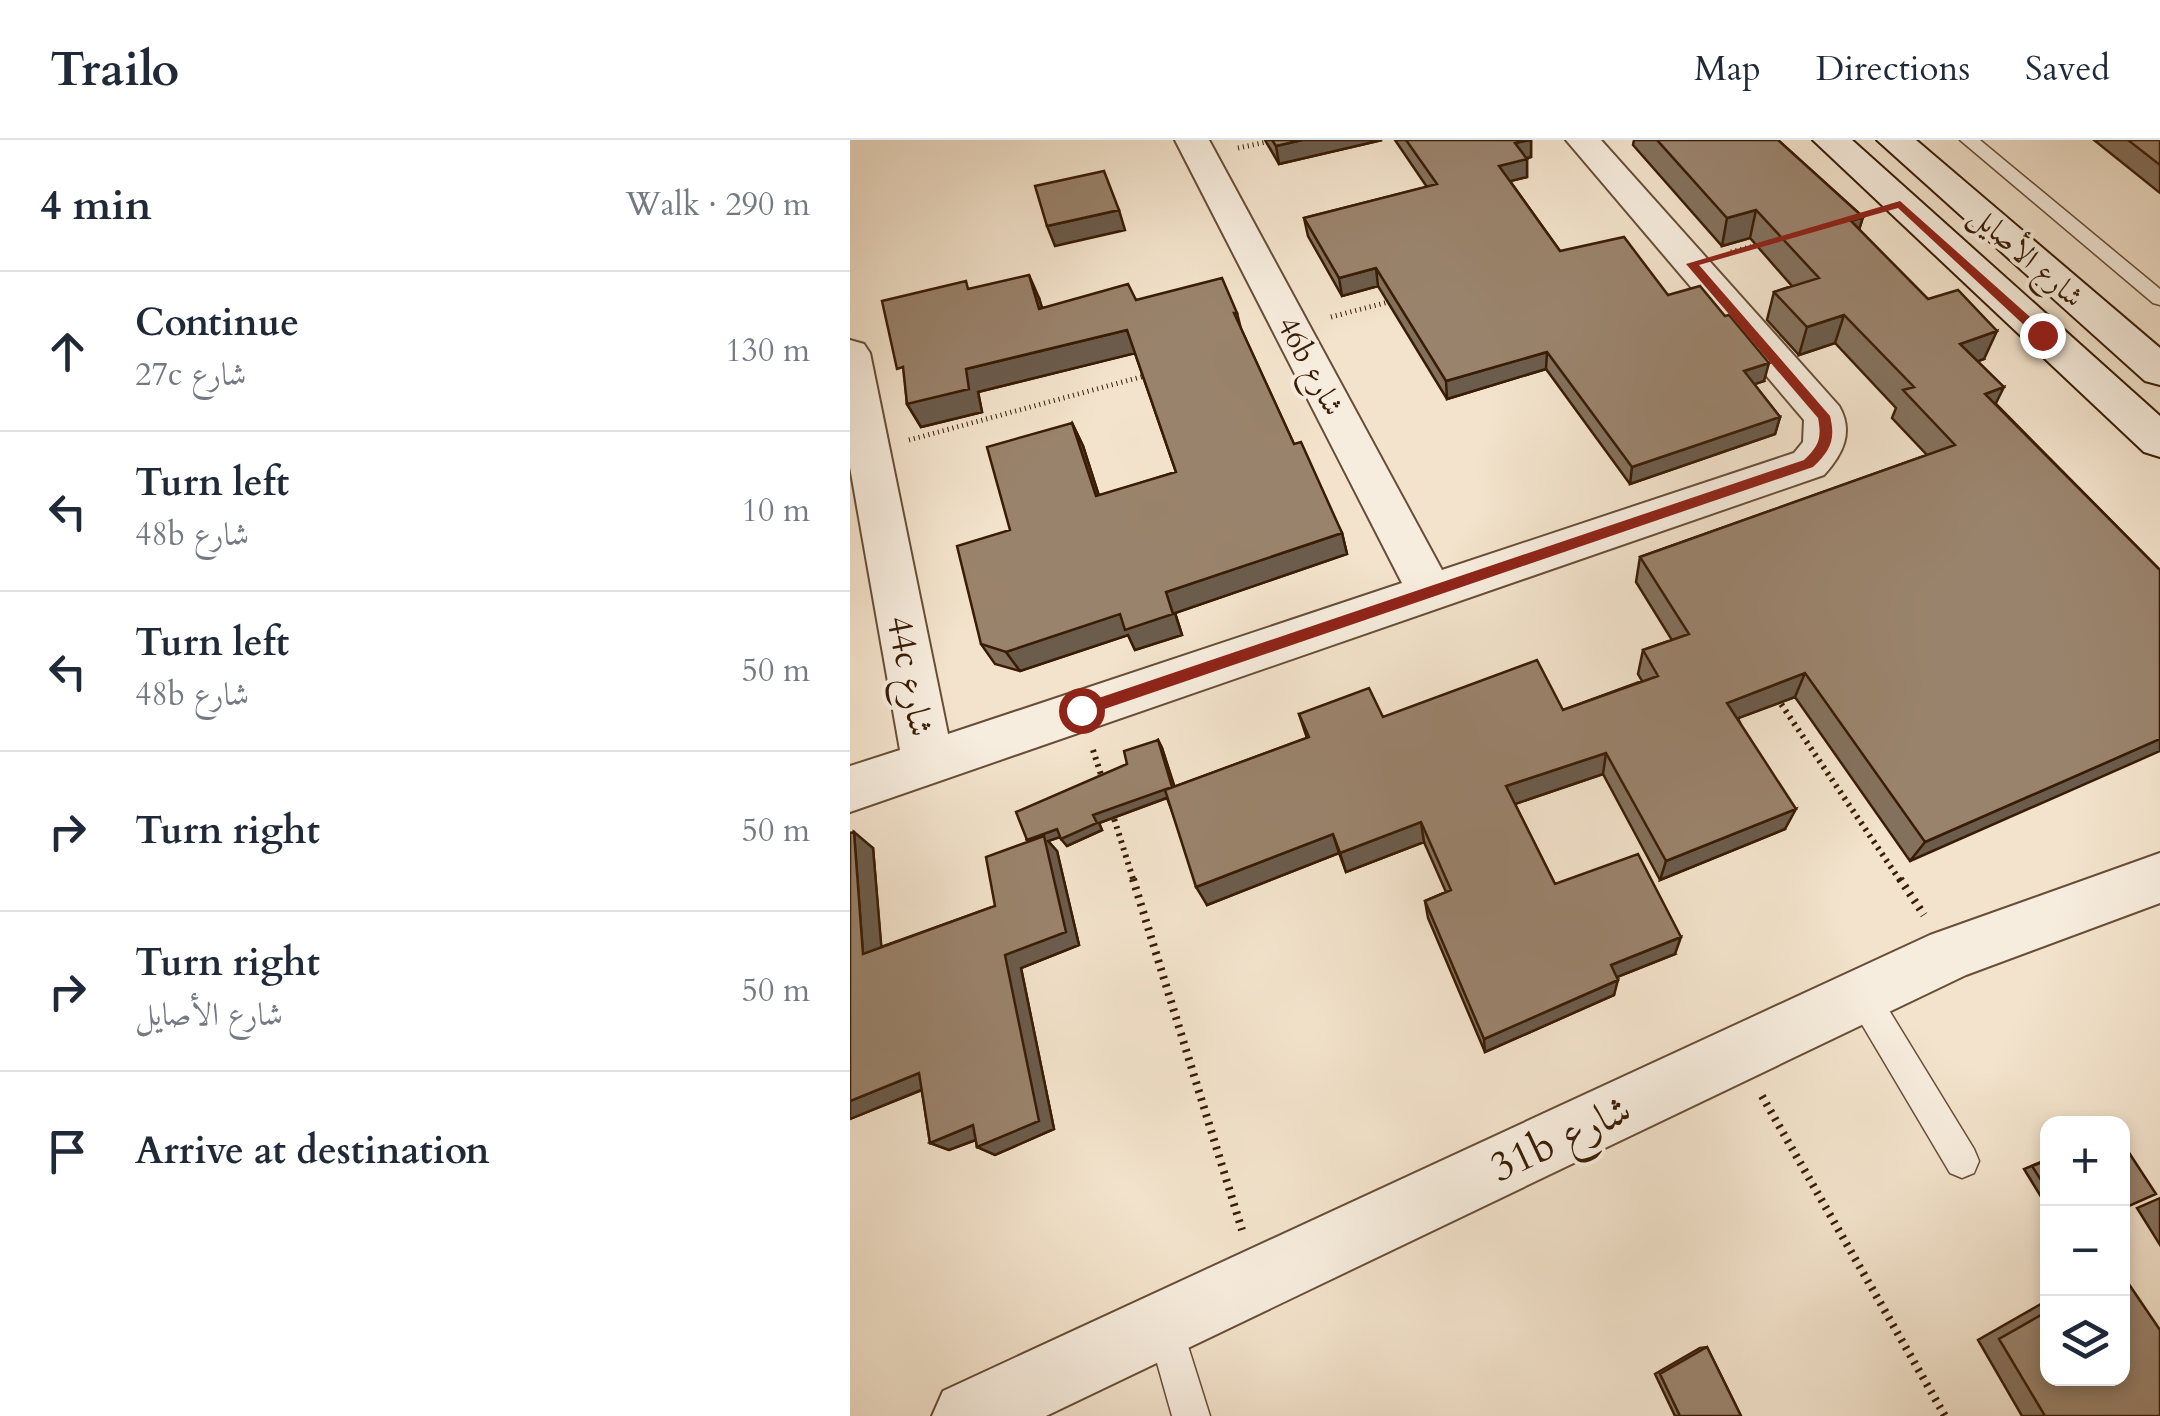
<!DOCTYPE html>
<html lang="en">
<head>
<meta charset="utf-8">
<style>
  body { margin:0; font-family:Cardo,Amiri,serif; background:#f2f2f3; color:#1f2937 }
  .controls { position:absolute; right:30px; bottom:30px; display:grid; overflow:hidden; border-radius:20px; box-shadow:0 5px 15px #0003 }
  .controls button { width:90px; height:90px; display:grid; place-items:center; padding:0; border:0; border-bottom:2px solid #e0e1e3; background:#fff; color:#1f2937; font:50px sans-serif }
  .stop { position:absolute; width:30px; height:30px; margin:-22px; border:8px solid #8f2418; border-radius:50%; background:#fff }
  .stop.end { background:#8f2418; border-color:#fff; box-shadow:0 2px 10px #0008 }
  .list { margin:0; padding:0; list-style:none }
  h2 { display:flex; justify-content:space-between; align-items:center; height:130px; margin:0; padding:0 40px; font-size:42px }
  h2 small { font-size:32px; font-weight:400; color:#747a83 }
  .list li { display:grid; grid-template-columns:65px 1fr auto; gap:30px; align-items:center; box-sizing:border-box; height:160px; padding:0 40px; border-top:2px solid #e0e1e3 }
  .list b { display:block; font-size:38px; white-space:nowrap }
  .list p { margin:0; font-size:32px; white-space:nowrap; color:#747a83 }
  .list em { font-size:32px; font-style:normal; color:#747a83 }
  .icon { flex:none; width:55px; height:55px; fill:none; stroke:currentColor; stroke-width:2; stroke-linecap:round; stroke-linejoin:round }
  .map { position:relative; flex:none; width:1310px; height:1276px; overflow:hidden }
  header { display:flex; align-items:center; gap:60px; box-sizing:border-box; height:140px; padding:0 50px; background:#fff; border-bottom:2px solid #e0e1e3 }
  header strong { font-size:48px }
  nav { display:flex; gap:55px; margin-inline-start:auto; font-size:35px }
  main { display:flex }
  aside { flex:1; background:#fff }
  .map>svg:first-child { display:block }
</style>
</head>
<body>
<header>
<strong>Trailo</strong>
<nav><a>Map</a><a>Directions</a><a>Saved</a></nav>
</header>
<main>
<aside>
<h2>4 min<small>Walk · 290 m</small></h2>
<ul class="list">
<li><svg class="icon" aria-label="ahead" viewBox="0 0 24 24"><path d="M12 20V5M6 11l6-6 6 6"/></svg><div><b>Continue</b><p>27c شارع</p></div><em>130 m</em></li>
<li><svg class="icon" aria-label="left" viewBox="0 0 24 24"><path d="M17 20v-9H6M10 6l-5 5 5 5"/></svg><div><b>Turn left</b><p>48b شارع</p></div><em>10 m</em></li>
<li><svg class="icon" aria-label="left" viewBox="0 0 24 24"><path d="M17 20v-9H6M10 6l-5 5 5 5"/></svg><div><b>Turn left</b><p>48b شارع</p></div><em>50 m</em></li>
<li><svg class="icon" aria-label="right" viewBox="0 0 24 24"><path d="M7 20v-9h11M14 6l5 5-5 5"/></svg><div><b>Turn right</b></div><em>50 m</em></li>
<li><svg class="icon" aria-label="right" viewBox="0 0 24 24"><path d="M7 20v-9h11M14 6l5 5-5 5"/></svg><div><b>Turn right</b><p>شارع الأصايل</p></div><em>50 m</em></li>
<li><svg class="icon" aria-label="arrive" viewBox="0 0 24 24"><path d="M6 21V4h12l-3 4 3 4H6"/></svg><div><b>Arrive at destination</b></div></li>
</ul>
</aside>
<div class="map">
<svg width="1310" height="1276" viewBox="0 0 1310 1276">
  <rect width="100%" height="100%" fill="#f3e3cc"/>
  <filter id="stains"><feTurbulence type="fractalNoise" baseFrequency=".002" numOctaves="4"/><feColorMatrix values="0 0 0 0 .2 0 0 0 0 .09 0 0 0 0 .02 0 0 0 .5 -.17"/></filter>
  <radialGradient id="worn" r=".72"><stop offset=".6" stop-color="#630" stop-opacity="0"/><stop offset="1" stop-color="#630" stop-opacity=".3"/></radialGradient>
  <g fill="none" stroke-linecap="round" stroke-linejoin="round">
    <g stroke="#684e37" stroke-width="3">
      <path id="lane" d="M 1110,0 L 1130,0 L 1310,149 L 1310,165 L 1303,163 Z
        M 1012,840 L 1023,844 L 1124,1009 L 1129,1021 L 1124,1033 L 1112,1038 L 1100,1033 L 1001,866 L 997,855 L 1001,844 Z
        M 314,1166 L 327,1171 L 360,1276 L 322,1276 L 296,1184 L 301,1171 Z"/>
    </g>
    <g stroke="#684e37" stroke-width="4">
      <path id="street" d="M 325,0 L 359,0 L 592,430 L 944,313 L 953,302 L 954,280 L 716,0 L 751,0 L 989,266 C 1004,292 993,314 974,335 L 0,672 L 0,626 L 50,610 L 0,327 L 0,200 L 14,204 L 20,213 L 98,594 L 552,443 Z
        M 1310,713 L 1310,763 L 1116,835 L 196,1276 L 82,1276 L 93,1251 L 1080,795 Z"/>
    </g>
    <g stroke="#391c05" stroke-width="4">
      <path id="secondary" d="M 963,0 L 1002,0 L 1310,276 L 1310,317 L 1294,312 Z
        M 1027,0 L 1066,0 L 1310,208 L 1310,245 L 1295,241 Z"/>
    </g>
    <path stroke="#391c05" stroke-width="5" stroke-dasharray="1 4" stroke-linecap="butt" d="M 388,8 L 426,0
      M 881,112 L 912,104
      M 481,177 L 546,160
      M 59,300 L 298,235"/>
    <path stroke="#391c05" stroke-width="6" stroke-dasharray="2.5 5" stroke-linecap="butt" d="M 927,558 L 1051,742
      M 243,610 L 253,641
      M 262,672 L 284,742"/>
    <path stroke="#391c05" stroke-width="8" stroke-dasharray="2.5 6" stroke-linecap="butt" d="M 283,739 L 392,1090
      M 1050,739 L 1074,775
      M 912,956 L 1095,1276"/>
    <use href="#lane" fill="#f7edde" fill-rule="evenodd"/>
    <use href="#street" fill="#f7edde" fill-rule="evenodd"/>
    <use href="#secondary" fill="#f7edde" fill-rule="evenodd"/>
  </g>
  <path fill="#84715d" stroke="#391c05" stroke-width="2.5" d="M 415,0 L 532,0 L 429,24 Z
    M 545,0 L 681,0 L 681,17 L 677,18 L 677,37 L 660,41 L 710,111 L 818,155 L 914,241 L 904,244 L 930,277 L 925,294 L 780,344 L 696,229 L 597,259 L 528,146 L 492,156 L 458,96 L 454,78 L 577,47 Z
    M 784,0 L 928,0 L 1013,77 L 1009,90 L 1134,219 L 1128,221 L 1146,264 L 1310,430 L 1060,721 L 945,557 L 888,578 L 935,689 L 810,740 L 753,634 L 665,664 L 705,744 L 825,814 L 767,837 L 764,855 L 635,912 L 578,778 L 575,761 L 596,752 L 574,702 L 496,732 L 489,713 L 357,765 L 317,658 L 249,683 L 252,690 L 217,706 L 210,697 L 198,701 L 207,711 L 229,805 L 171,828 L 204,989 L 145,1015 L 127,1007 L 126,1000 L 99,1010 L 80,1003 L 72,950 L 0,979 L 0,693 L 23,708 L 31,807 L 145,766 L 178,701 L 177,700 L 308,600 L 312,608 L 324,647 L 457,598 L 449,574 L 533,577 L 713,570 L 792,541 L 788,534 L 793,510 L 822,500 L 786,442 L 790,417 L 1077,315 L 1042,278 L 1046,268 L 985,203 L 949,215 L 917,180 L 924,152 L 942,146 L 900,98 L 872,106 L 783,5 Z
    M 1244,0 L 1310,0 L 1310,53 Z
    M 120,149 L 189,158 L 192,168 L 286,160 L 387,173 L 391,189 L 444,304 L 492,393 L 497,414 L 325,473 L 332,495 L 285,510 L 278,495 L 170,531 L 145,524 L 131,504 L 160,390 L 222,283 L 233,306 L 249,356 L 326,332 L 285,213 L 128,252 L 132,272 L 71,287 L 57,264 L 55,241 Z
    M 1198,1019 L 1198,1068 L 1174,1029 Z
    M 1310,1058 L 1310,1105 L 1287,1068 Z
    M 1198,1160 L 1198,1238 L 1310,1276 L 1172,1276 L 1128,1200 Z
    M 857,1207 L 891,1276 L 825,1276 L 805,1234 L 850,1208 Z"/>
  <path fill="#6c5c4c" stroke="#391c05" stroke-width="2.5" d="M 452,0 L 532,0 L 429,24 L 426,6 Z
    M 681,0 L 681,17 L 665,21 L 665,3 Z
    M 677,19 L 677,37 L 649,44 L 649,26 Z
    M 269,70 L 275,90 L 205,106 L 197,86 Z
    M 906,70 L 900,98 L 872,106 L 877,78 Z
    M 1013,77 L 1004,106 L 1001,81 Z
    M 526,128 L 528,146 L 492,156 L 489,138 Z
    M 179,135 L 189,158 L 199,192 L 189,169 Z
    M 994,175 L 985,203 L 949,215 L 957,187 Z
    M 277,190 L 286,213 L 128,252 L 132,272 L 71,287 L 57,264 L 116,229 Z
    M 1147,191 L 1134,219 L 1098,232 L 1110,204 Z
    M 697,212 L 696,229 L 597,259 L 596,241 Z
    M 919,223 L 914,241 L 890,249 L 894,231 Z
    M 1154,247 L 1140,275 L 1135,254 Z
    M 930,277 L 925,294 L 780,344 L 782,327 Z
    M 222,283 L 233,306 L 256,378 L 246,356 Z
    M 492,393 L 497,414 L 325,473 L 332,495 L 285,510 L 278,495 L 170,531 L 156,512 L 316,452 Z
    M 955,533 L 945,557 L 870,585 L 877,563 Z
    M 1310,599 L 1310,611 L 1060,721 L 1075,702 Z
    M 308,600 L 312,608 L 327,654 L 249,683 L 252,690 L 217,706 L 211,699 L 243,675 Z
    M 756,613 L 753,634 L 656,667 L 656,646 Z
    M 946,669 L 935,689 L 810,740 L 816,721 Z
    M 571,682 L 574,702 L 496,732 L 490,713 Z
    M 207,689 L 213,696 L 198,701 L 207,711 L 229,805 L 171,828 L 204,989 L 145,1015 L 127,1007 L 155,815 L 183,706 L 177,700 Z
    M 4,692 L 23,708 L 33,826 L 13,814 Z
    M 483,694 L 489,713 L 357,765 L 346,747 Z
    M 831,797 L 825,814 L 757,841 L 761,825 Z
    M 768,840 L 764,855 L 635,912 L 634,899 Z
    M 69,933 L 88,943 L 0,979 L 0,961 Z
    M 123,985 L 141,994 L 99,1010 L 80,1003 Z"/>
  <path fill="#9a836c" stroke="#391c05" stroke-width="2.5" d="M 422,0 L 452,0 L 426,6 Z
    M 556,0 L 678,0 L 665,3 L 677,19 L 649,26 L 710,111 L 774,97 L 818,155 L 850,146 L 875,176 L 879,175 L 919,223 L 894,231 L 930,277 L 782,327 L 697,212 L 596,241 L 526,128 L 489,138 L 454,78 L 587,44 Z
    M 807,0 L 928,0 L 1013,77 L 1001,81 L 1078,159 L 1108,150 L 1147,191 L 1110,204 L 1154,247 L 1135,254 L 1310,430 L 1310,599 L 1075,702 L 955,533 L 877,563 L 946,669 L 816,721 L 756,613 L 656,646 L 705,744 L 788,714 L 831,797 L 761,825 L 768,840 L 634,899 L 575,761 L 601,750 L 571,682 L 490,713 L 483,694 L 346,747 L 315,650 L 459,597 L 449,574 L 519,548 L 533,577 L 687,520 L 713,570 L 808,536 L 793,510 L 839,494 L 790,417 L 1105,305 L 1053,250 L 1064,247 L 994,175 L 957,187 L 924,152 L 969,138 L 906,70 L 877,78 Z
    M 1278,0 L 1310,0 L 1310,25 Z
    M 254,31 L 269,70 L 197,86 L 185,46 Z
    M 179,135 L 189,169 L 278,144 L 286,160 L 372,138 L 387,173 L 384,173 L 444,304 L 451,302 L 492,393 L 316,452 L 323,474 L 275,490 L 270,474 L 156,512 L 131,504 L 107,406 L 160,390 L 137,307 L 222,283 L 246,356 L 326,332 L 277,190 L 116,229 L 119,249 L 57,264 L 53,227 L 47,229 L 32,161 L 116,141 L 118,149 Z
    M 308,600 L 322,647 L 243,675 L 247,683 L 211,699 L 207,689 L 177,700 L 166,672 L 277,624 L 274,611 Z
    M 4,692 L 13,814 L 145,766 L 136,717 L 194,696 L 216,792 L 155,815 L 189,981 L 127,1007 L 123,985 L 80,1003 L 69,933 L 0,961 L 0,693 Z
    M 1272,1002 L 1306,1054 L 1272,1069 Z
    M 1198,1020 L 1198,1051 L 1182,1026 Z
    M 1272,1134 L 1310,1190 L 1310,1276 L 1195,1276 L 1149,1199 L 1198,1171 L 1198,1238 L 1272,1238 Z
    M 857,1207 L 891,1276 L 830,1276 L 810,1234 Z"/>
  <path fill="#8f2418" d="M 1050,61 L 1197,192 L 1197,198 L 1188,198 L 1048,68 L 849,125 L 980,276 C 986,300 980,311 963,327 L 231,577 L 225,575 L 225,566 L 954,320 C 969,306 972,298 968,278 L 836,124 Z"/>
  <g text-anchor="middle" stroke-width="8" stroke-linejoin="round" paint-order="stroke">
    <g font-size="30" fill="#391c05" stroke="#f7edde">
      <text transform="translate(1177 116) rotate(41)" y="10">شارع الأصايل</text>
      <text transform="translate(461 226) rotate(62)" y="10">46b شارع</text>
    </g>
    <g font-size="35" fill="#391c05" stroke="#f7edde">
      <text transform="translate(61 536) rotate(79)" y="12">44c شارع</text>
    </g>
    <g font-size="42" fill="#391c05" stroke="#f7edde">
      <text transform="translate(710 997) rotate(-25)" y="15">31b شارع</text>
    </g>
  </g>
  <rect width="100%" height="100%" filter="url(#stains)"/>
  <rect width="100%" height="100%" fill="url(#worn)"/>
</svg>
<div class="controls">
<button>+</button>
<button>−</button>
<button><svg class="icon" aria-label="layers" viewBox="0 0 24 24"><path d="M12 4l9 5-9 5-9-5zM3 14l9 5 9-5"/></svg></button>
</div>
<div class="stop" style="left:231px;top:570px"></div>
<div class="stop end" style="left:1192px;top:195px"></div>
</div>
</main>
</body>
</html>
